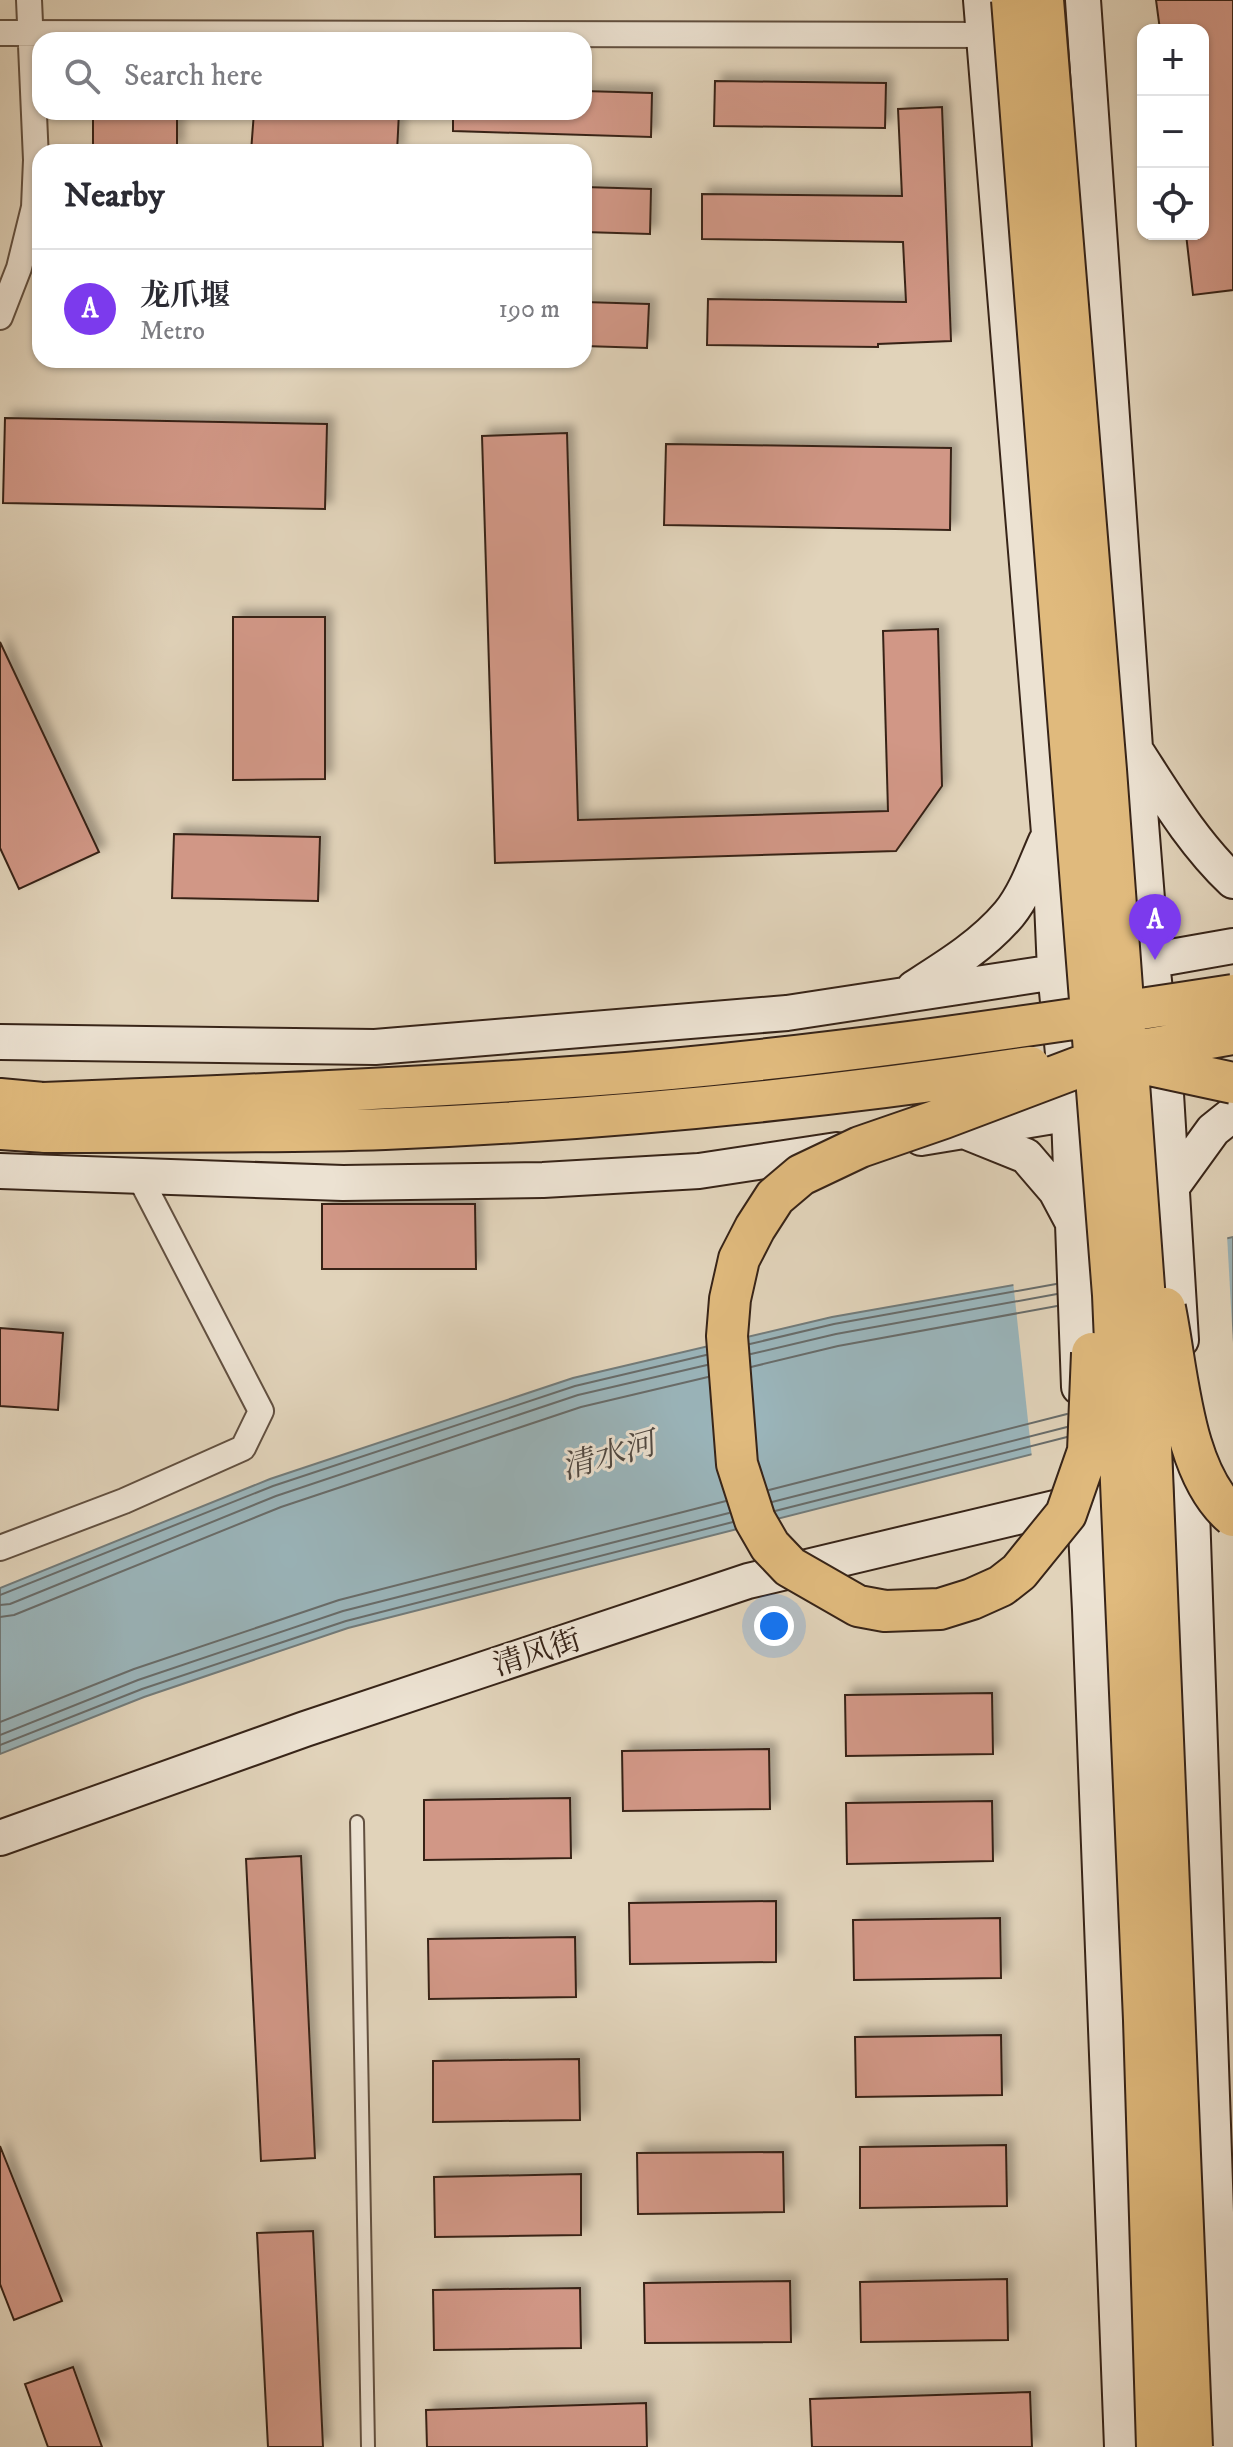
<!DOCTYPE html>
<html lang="en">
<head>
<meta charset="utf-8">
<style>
  body { margin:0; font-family:"IM FELL DW Pica","Noto Serif SC",serif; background:#f2f2f3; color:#2b2b33 }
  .controls { position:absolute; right:24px; top:24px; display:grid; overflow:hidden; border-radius:16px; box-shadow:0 2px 6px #0004 }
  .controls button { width:72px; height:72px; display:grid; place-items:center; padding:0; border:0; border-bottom:2px solid #e1e1e2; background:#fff; color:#2b2b33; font:40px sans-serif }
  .you { position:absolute; left:774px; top:1626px; width:28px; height:28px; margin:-20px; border:6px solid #fff; border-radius:50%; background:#1a73e8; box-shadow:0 0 0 12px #1a73e833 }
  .badge { display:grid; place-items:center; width:52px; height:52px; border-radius:50%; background:#7c3aed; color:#fff; font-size:26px; font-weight:700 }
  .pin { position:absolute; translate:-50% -66px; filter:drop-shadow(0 2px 4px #0008) }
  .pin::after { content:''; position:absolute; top:42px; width:28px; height:24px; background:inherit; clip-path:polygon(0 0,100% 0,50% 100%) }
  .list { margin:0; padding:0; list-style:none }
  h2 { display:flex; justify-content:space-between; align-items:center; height:104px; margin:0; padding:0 32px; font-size:34px }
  h2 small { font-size:26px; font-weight:400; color:#7c7c81 }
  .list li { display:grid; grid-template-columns:52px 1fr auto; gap:24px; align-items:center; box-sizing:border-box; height:120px; padding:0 32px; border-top:2px solid #e1e1e2 }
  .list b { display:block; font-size:30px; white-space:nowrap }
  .list p { margin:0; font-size:26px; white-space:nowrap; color:#7c7c81 }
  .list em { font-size:26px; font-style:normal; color:#7c7c81 }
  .icon { flex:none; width:44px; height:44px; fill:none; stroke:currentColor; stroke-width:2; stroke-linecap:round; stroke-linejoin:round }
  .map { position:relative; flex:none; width:1233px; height:2447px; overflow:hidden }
  .search { position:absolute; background:#fff; box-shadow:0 2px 6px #0004; left:32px; top:32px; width:560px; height:88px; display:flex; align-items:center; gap:20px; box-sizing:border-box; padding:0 28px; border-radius:24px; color:#7c7c81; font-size:30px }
  .panel { position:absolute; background:#fff; box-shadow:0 2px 6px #0004; left:32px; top:144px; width:560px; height:224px; border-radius:24px }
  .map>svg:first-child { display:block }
</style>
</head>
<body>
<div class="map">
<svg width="1233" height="2447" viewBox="0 0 1233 2447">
  <defs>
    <filter id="shadow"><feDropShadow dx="7" dy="-7" stdDeviation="4" flood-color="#0004"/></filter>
  </defs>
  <rect width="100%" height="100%" fill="#e1d3ba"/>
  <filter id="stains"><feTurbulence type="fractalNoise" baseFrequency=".0025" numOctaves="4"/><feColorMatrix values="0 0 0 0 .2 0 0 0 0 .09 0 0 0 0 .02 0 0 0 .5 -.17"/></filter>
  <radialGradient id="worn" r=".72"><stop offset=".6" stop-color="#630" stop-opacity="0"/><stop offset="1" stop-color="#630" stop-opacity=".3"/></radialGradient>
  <path fill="#9ab5bb" stroke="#727b7a" stroke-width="2" d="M 1233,1237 L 1233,1403 L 348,1628 L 144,1697 L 0,1754 L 0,1588 L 270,1479 L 573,1378 L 832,1317 L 1025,1283 Z"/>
  <path fill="#e1d3ba" d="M 1227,1235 L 1233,1343 L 1233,1408 L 1032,1458 L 1013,1281 Z"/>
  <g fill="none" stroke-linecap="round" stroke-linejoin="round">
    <path stroke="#686c6a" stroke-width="2" d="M 750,1344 L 834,1324 L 1056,1284
      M 751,1354 L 836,1334 L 1057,1294
      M 751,1367 L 838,1346 L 1057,1306
      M 769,1490 L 1067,1414
      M 772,1502 L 1067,1427
      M 775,1511 L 1067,1437
      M 0,1595 L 273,1486 L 575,1386 L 706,1355
      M 0,1605 L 10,1604 L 276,1496 L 578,1395 L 707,1365
      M 0,1617 L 14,1615 L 281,1507 L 581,1407 L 708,1377
      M 0,1722 L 134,1669 L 339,1600 L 726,1501
      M 0,1735 L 138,1680 L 343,1611 L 729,1513
      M 0,1745 L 142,1689 L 346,1621 L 733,1522"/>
  </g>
  <path fill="#d19786" stroke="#372418" stroke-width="2" filter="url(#shadow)" d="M 1156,0 L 1233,0 L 1233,290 L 1193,295 L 1186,234 L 1203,234 L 1203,30 L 1160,30 Z
    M 715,81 L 886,83 L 885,128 L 714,126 Z
    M 584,91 L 652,93 L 651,137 L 453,131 L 453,112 L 584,112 Z
    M 942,107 L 951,341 L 878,344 L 878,347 L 707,345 L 708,299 L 906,302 L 903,242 L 702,239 L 702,194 L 902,196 L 898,109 Z
    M 93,112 L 177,112 L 177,149 L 93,149 Z
    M 254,112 L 399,112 L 397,152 L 251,152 Z
    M 584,187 L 651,189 L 650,234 L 584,232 Z
    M 584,302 L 649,304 L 647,348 L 584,346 Z
    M 5,418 L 327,424 L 325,509 L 3,503 Z
    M 567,433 L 578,820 L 888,811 L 883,631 L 938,629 L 942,786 L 896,851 L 495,863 L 482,436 Z
    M 666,444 L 951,448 L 950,530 L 664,525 Z
    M 233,617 L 325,617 L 325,779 L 233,780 Z
    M 0,642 L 99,852 L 19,889 L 0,848 Z
    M 174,834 L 320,837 L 318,901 L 172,898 Z
    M 322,1204 L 475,1204 L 476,1269 L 322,1269 Z
    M 0,1328 L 63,1333 L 58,1410 L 0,1406 Z
    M 992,1693 L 993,1754 L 846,1756 L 845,1695 Z
    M 769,1749 L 770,1809 L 623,1811 L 622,1751 Z
    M 570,1798 L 571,1858 L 424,1860 L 424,1800 Z
    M 992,1801 L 993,1861 L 847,1864 L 846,1803 Z
    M 301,1856 L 315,2158 L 261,2161 L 246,1859 Z
    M 776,1901 L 776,1962 L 630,1964 L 629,1903 Z
    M 1000,1918 L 1001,1978 L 854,1980 L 853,1920 Z
    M 575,1937 L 576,1997 L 429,1999 L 428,1939 Z
    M 1001,2035 L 1002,2095 L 856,2097 L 855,2037 Z
    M 579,2059 L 580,2120 L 433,2122 L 433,2061 Z
    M 1006,2145 L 1007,2206 L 860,2208 L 860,2147 Z
    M 0,2146 L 62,2301 L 14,2320 L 0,2284 Z
    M 783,2152 L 784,2212 L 638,2214 L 637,2153 Z
    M 581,2174 L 581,2235 L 435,2237 L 434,2177 Z
    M 313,2231 L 323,2447 L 268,2447 L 257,2233 Z
    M 1007,2279 L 1008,2340 L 861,2342 L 860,2282 Z
    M 790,2281 L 791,2342 L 645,2343 L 644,2283 Z
    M 580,2288 L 581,2348 L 434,2350 L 433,2290 Z
    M 73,2367 L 102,2447 L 48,2447 L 25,2384 Z
    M 1030,2392 L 1032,2447 L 812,2447 L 810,2399 Z
    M 646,2403 L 647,2447 L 427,2447 L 426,2410 Z"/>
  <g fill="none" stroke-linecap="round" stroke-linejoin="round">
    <g stroke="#625040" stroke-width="16">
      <path id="lane" d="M 357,1822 L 368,2447"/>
    </g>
    <g stroke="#625040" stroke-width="28">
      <path id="street" d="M 0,33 L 998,35
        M 0,317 L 19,268 L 34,207 L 36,160 L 29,0
        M 0,1548 L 124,1501 L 243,1448 L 261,1411 L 140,1178"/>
    </g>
    <g stroke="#372418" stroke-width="38">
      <path id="secondary" d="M 981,0 L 1049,833 L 1055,971 L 1069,1115 L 1079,1387
        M 1083,0 L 1135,748 L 1152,962 L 1166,1094 L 1181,1340
        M 1138,754 C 1167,799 1194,844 1233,881
        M 1131,964 L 1233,946
        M 914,988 C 947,967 983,945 1009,914 C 1026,893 1035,866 1046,841
        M 0,1042 L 375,1047 L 787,1013 L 1075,969
        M 964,1131 L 1026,1156 L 1056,1191 L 1072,1221
        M 921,1138 L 1090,1110
        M 0,1171 L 343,1183 L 543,1180 L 699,1171 L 837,1150
        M 1171,1188 L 1213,1130 L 1233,1114
        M 1190,1452 L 1224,2447
        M 1083,1472 L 1090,1610 L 1122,2447
        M 0,1838 L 305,1729 L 748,1581 L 1084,1501"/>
    </g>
    <g stroke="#372418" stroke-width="44">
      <path id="primary" d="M 0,1099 L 43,1103
        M 0,1129 L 46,1132"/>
    </g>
    <use href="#lane" stroke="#ece2d2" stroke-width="12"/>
    <use href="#street" stroke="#ece2d2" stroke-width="24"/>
    <use href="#secondary" stroke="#ece2d2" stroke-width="34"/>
    <use href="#primary" stroke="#e0ba7d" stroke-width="40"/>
    <g stroke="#372418" stroke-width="44" stroke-linecap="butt">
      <path id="primary-bridge" d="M 1012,0 L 1113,1295 L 1144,2020 L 1157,2447
        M 1043,0 L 1106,770 L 1145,1301 L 1192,2447
        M 1125,1053 L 1233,1034
        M 43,1103 C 224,1096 405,1089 586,1076 C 803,1060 1018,1028 1233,995
        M 46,1132 C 159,1131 272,1133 385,1129 C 601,1120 817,1099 1030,1067
        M 1165,1308 C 1178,1371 1182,1473 1233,1516
        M 1092,1353 L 1088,1451 L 1066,1514 L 1019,1572 L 1001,1586 L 972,1599 L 940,1609 L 885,1611 L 858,1606 L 790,1567 L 770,1546 L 755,1520 L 737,1464 L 727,1336 L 730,1299 L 739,1259 L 755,1228 L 775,1197 L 801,1175 L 860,1147 L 944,1118 L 1108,1056 L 1233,1083"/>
    </g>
    <use href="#primary-bridge" stroke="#e0ba7d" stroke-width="40"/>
  </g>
  <g text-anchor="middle" stroke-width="6" stroke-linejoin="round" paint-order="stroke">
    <g font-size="30" fill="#372418" stroke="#ece2d2">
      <text transform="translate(537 1652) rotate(-18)" y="10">清风街</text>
    </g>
    <g font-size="32" font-style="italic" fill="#504841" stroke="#ece2d2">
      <text transform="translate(608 1455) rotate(-16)" y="11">清水河</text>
    </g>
  </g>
  <rect width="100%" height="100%" filter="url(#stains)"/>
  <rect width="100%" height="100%" fill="url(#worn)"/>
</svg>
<div class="controls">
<button>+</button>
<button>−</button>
<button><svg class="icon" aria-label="locate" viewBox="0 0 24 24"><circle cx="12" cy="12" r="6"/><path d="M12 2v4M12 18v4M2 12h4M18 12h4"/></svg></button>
</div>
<div class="you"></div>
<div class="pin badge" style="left:1155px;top:960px">A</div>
<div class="search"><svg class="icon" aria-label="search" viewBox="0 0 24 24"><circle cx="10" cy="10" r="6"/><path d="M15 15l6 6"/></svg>Search here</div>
<section class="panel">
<h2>Nearby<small></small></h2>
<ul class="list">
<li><span class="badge">A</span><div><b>龙爪堰</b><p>Metro</p></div><em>190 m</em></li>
</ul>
</section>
</div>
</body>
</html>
